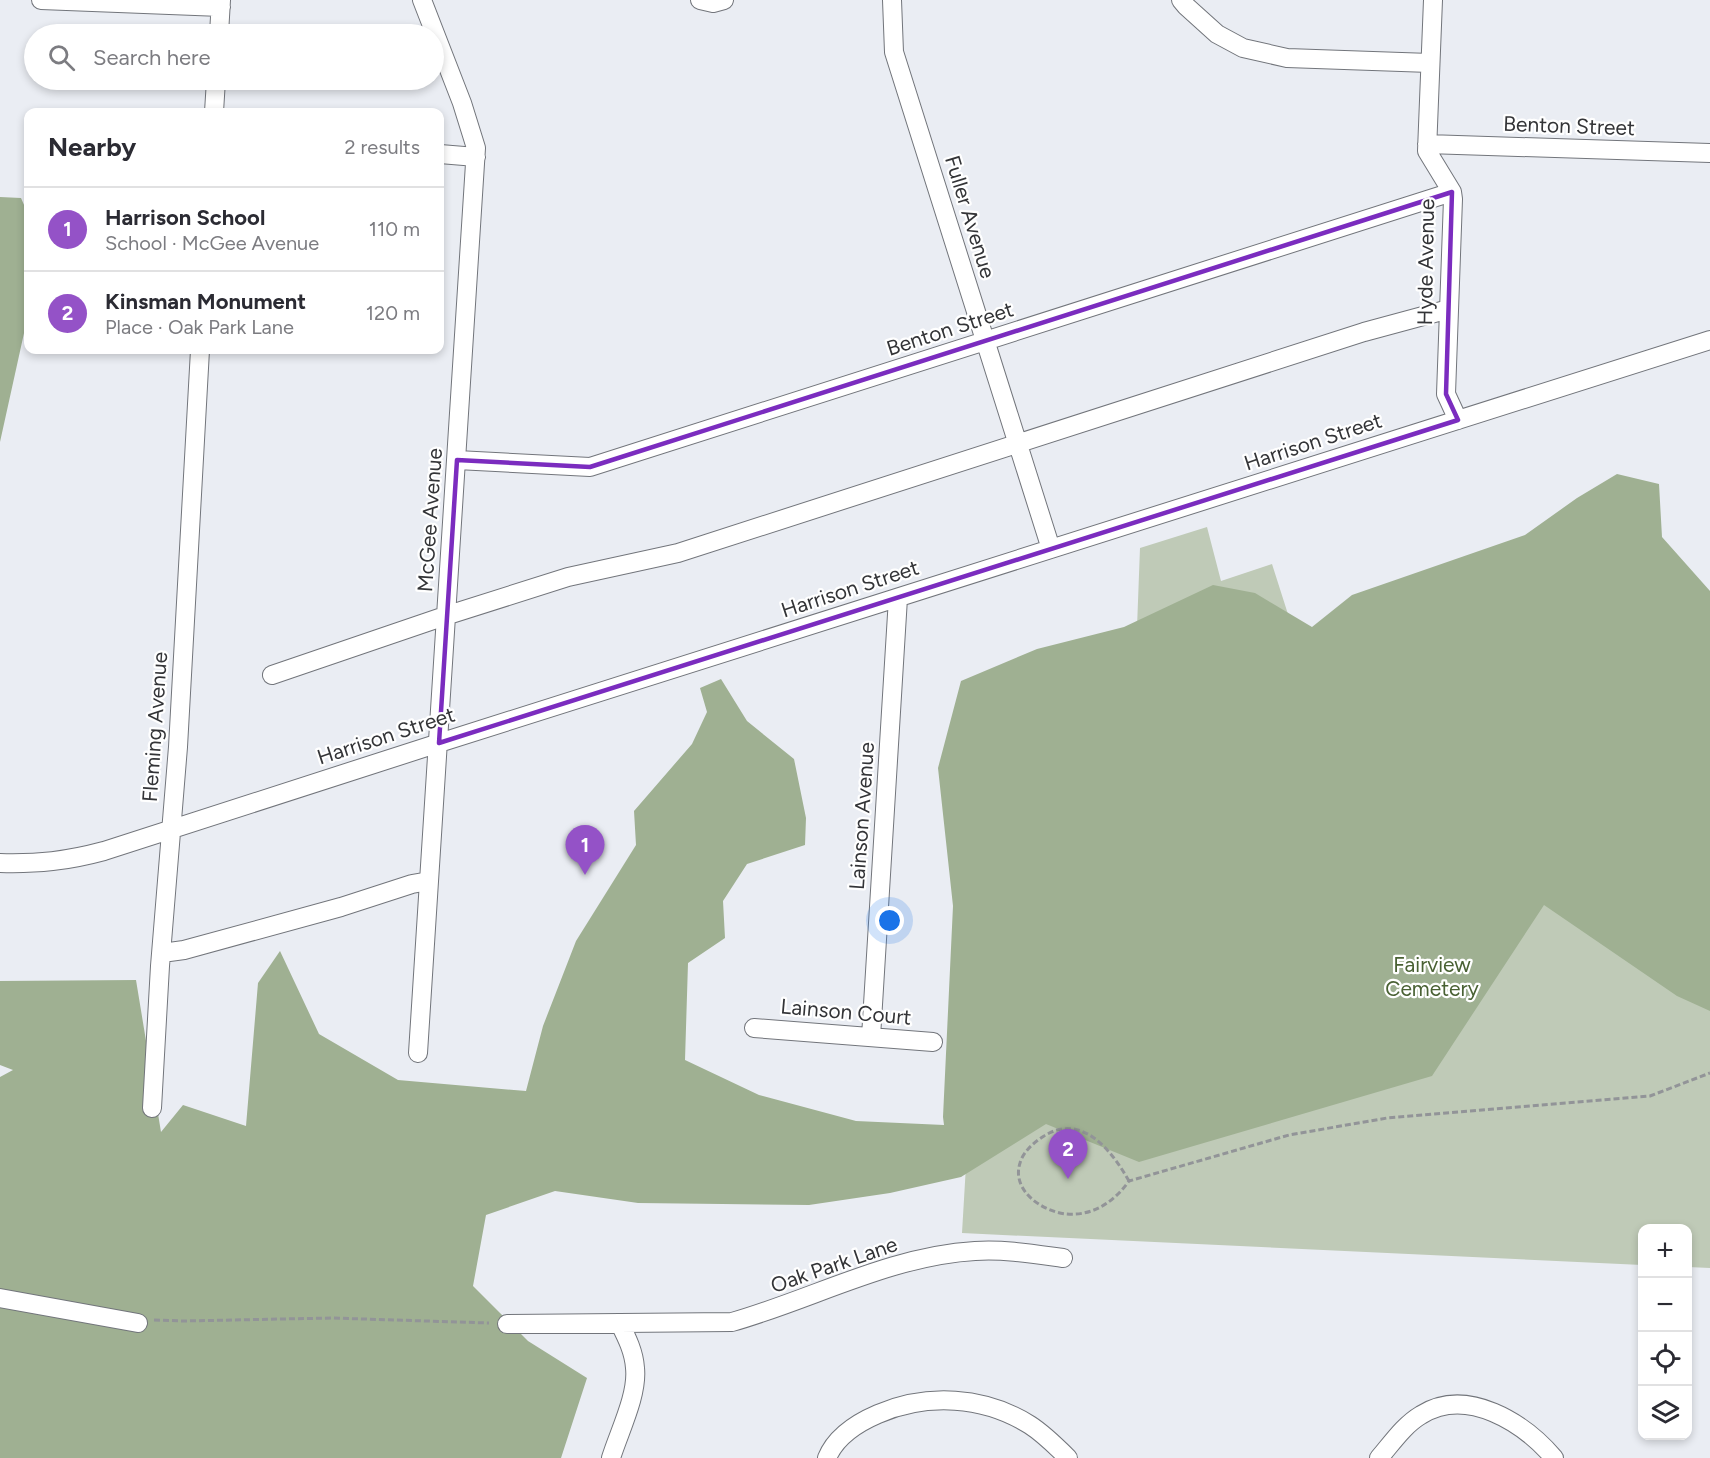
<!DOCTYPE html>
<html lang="en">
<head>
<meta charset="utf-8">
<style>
  body { margin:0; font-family:Figtree,sans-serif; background:#f7f7f7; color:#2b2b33 }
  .controls { position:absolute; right:18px; bottom:18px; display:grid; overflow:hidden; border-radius:12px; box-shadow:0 3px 9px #0003 }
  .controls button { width:54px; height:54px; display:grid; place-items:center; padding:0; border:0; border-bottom:2px solid #e1e1e2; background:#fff; color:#2b2b33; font:30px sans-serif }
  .you { position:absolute; left:890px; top:921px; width:21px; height:21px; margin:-15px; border:4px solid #fff; border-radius:50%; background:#1a73e8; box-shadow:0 0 0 9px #1a73e833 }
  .badge { display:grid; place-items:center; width:39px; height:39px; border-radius:50%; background:#9452c7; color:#fff; font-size:20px; font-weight:700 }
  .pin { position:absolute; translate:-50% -50px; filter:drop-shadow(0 2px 3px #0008) }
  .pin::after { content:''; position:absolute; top:32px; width:21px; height:18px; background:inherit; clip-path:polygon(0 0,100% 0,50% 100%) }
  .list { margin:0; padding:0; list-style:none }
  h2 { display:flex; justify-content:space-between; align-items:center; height:78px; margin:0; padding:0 24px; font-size:26px }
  h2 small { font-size:20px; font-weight:400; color:#7c7c81 }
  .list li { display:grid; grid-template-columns:39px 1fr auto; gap:18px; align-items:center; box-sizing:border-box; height:84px; padding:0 24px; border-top:2px solid #e1e1e2 }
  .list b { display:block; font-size:22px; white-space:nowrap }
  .list p { margin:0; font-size:20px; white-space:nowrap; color:#7c7c81 }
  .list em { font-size:20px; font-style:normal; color:#7c7c81 }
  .icon { flex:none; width:33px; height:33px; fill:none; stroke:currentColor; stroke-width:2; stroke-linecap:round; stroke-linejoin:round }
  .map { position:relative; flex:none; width:1710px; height:1458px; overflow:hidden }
  .search { position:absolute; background:#fff; box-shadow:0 3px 9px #0003; left:24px; top:24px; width:420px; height:66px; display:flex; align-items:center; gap:15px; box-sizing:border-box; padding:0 21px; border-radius:33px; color:#7c7c81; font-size:22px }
  .panel { position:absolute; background:#fff; box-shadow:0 3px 9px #0003; left:24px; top:108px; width:420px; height:246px; border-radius:12px }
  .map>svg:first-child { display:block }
</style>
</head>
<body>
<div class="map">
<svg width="1710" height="1458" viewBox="0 0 1710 1458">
  <rect width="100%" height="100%" fill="#eaedf3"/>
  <path fill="#bfcab7" d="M 1207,527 L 1221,581 L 1272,564 L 1322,721 L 1710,607 L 1710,1268 L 1688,1267 L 1688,1228 L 1642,1228 L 1642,1265 L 962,1233 L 993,709 L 1134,707 L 1140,548 Z"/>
  <path fill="#9fb092" d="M 0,197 L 21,198 L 28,214 L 28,315 L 0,442 Z
    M 1617,474 L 1659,484 L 1662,537 L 1710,591 L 1710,1011 L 1677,996 L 1544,905 L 1432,1076 L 1139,1162 L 1046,1124 L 961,1177 L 890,1193 L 809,1205 L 638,1203 L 555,1191 L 486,1215 L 473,1286 L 528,1341 L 587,1378 L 561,1458 L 0,1458 L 0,1077 L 13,1070 L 0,1065 L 0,981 L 136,980 L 161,1132 L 183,1105 L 246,1126 L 258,983 L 280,951 L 319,1034 L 398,1080 L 526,1091 L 543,1026 L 576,941 L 636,845 L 634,811 L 692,744 L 707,712 L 700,688 L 721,679 L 747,721 L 794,759 L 806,818 L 805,845 L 747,864 L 723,901 L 725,938 L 688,963 L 685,1060 L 759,1095 L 856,1121 L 944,1125 L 943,1117 L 953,906 L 938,768 L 961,681 L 1037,649 L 1124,627 L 1213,585 L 1255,593 L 1312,627 L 1352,595 L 1525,535 L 1577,498 Z"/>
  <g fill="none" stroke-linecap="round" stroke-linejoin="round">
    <g stroke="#72757b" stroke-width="20">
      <path id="minor" d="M 41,0 L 221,7
        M 700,0 L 713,3 L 724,0
        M 892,0 L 894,52 L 1051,549
        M 1181,0 L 1186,6 L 1217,34 L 1243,48 L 1287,58 L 1430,63
        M 1433,0 L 1427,151 L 1452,192 L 1453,199 L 1446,394 L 1458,420
        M 219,34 L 221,0
        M 214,112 L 216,80
        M 1427,144 L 1710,153
        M 440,154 L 476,157
        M 457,460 L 590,467 L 1452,192
        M 272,675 L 445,616 L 568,577 L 678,553 L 1364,332 L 1449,309
        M 0,863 C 38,864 67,861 104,851 L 439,743 L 1710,340
        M 162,953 L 184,950 L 341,907 L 412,884 L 429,881
        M 754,1028 L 933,1042
        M 871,1037 L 898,598
        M 418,1053 L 476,148 L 462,103 L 422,0
        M 152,1108 L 160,966 L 178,747 L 200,350
        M 0,1298 L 138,1323
        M 507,1324 L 732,1322 C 813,1299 890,1256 975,1251 C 1004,1249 1034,1254 1063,1258
        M 611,1458 C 619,1432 638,1395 635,1368 C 634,1352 627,1338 620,1324
        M 827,1458 C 836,1436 857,1423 878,1414 C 927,1393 984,1396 1030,1425 C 1044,1434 1056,1446 1068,1458
        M 1379,1458 C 1392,1443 1404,1425 1421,1415 C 1467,1386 1524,1423 1554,1458"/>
    </g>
    <path stroke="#929498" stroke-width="3" stroke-dasharray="6 3" stroke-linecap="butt" d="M 1129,1181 C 1112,1151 1082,1112 1044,1136 C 1034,1142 1023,1152 1020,1163 C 1011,1191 1043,1212 1067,1214 C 1093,1216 1114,1202 1129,1181 L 1289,1135 L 1387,1118 L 1650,1096 L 1710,1073
      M 154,1320 L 183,1321 L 332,1318 L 489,1323"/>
    <use href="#minor" stroke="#fff" stroke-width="18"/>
  </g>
  <path fill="none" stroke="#7b2cbf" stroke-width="4.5" stroke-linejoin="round" d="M 1452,192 L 1446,394 L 1458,420 L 439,743 L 457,460 L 590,467 Z"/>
  <g text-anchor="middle" stroke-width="4.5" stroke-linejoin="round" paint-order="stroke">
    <g font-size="21" fill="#333437" stroke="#fff">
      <text transform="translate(1569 126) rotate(2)" y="7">Benton Street</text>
      <text transform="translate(970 217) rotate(73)" y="7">Fuller Avenue</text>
      <text transform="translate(1426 262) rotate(-89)" y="7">Hyde Avenue</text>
      <text transform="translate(950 329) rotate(-18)" y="7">Benton Street</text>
      <text transform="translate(1313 442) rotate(-18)" y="7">Harrison Street</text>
      <text transform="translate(430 520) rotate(-86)" y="7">McGee Avenue</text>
      <text transform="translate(850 589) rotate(-18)" y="7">Harrison Street</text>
      <text transform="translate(155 727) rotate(-86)" y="7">Fleming Avenue</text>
      <text transform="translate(386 736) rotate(-18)" y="7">Harrison Street</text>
      <text transform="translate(862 816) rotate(-86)" y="7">Lainson Avenue</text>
      <text transform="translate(846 1012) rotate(5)" y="7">Lainson Court</text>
      <text transform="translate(834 1265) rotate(-19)" y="7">Oak Park Lane</text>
    </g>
    <g font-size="21" fill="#496133" stroke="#fff">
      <text x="1432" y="972">Fairview<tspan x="1432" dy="24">Cemetery</tspan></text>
    </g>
  </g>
</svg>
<div class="controls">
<button>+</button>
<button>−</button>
<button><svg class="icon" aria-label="locate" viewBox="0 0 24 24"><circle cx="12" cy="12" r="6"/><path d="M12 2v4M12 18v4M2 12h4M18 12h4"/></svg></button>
<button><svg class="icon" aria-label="layers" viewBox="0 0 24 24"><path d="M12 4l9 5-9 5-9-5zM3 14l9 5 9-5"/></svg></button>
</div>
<div class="you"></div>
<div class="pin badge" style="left:585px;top:875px">1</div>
<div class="pin badge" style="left:1068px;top:1179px">2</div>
<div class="search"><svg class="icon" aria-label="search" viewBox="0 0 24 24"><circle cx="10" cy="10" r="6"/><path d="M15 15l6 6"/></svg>Search here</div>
<section class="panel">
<h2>Nearby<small>2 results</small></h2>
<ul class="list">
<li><span class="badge">1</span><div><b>Harrison School</b><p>School · McGee Avenue</p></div><em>110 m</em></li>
<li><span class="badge">2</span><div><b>Kinsman Monument</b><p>Place · Oak Park Lane</p></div><em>120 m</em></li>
</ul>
</section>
</div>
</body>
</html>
